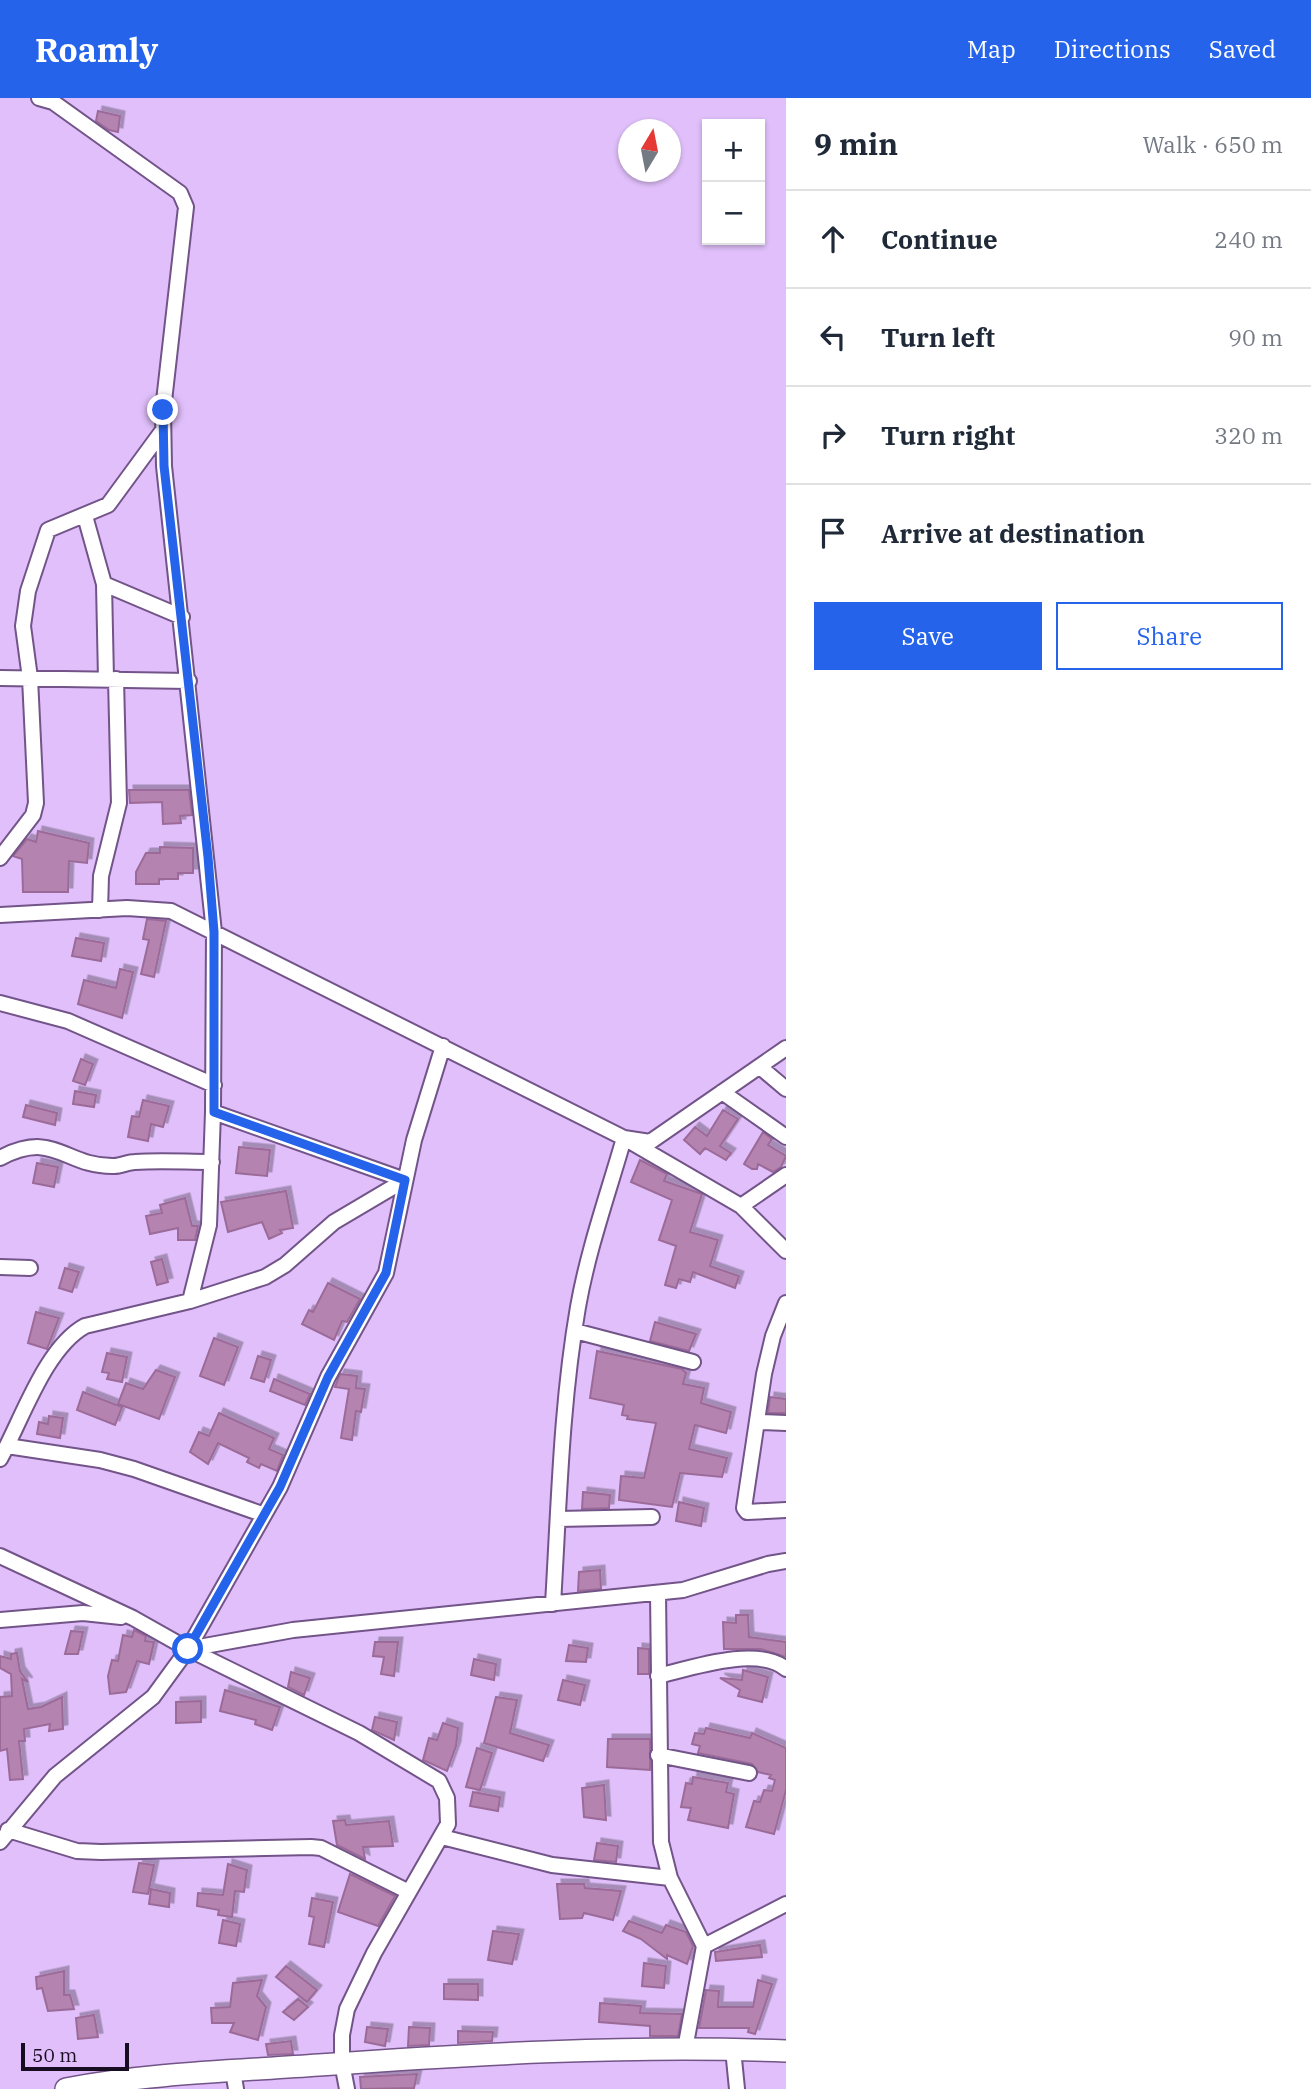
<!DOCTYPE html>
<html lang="en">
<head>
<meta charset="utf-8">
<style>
  body { margin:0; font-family:"IBM Plex Serif",serif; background:#f2f2f3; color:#1f2937 }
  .controls { position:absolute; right:21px; top:21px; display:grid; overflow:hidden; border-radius:0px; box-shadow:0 2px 5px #0004 }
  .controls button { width:63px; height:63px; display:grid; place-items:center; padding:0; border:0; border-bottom:2px solid #e0e1e3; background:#fff; color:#1f2937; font:35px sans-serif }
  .compass { position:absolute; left:618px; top:21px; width:63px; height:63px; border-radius:50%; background:#fff; box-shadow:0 2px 5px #0004; rotate:10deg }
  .scale { position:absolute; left:21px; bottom:18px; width:108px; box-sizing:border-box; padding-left:7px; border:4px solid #180c21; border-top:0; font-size:19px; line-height:24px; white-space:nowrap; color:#180c21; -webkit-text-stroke:5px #e0bffa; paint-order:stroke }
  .stop { position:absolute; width:21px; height:21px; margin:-16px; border:5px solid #2563eb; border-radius:50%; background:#fff }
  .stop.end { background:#2563eb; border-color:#fff; box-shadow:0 2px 7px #0008 }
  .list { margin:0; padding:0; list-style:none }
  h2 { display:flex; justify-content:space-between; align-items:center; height:91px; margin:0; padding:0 28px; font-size:30px }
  h2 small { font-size:23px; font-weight:400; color:#747a83 }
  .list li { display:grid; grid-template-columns:46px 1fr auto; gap:21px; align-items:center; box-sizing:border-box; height:98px; padding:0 28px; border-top:2px solid #e0e1e3 }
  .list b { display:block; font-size:26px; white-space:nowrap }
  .list em { font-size:23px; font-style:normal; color:#747a83 }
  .actions { display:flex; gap:14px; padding:21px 28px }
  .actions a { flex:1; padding:16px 0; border:2px solid #2563eb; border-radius:0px; text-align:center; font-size:24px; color:#2563eb }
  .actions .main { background:#2563eb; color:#fff }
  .icon { flex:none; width:38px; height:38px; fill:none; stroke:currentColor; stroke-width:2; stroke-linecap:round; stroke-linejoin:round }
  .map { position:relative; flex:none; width:786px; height:1991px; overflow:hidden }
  header { display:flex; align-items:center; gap:42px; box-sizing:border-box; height:98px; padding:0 35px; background:#2563eb; color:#fff }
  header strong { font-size:33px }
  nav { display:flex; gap:38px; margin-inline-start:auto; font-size:24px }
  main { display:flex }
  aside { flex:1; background:#fff }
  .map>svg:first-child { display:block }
</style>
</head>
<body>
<header>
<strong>Roamly</strong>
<nav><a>Map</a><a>Directions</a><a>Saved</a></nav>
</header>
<main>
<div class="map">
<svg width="786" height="1991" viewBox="0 0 786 1991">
  <defs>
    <filter id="shadow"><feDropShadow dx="4.5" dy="-4.5" stdDeviation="0" flood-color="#0004"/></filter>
  </defs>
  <rect width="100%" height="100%" fill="#e0bffa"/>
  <path fill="#b583b0" stroke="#9c6b98" stroke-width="2" filter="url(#shadow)" d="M 98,13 L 120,18 L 118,34 L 109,32 L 96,23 Z
    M 129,692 L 189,692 L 192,717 L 180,718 L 181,725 L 163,726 L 162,704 L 130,705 Z
    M 38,733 L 89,745 L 87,765 L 69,763 L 68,794 L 23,794 L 22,761 L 13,758 L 27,741 L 36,744 Z
    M 160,749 L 193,750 L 193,775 L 178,775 L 178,781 L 159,781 L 159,786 L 136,786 L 136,774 L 146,755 L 160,755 Z
    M 147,821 L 166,823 L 154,879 L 141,876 L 149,842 L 143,841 Z
    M 76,840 L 104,845 L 101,863 L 72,858 Z
    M 120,871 L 133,874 L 122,920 L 78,906 L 84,882 L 116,890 Z
    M 81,961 L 93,966 L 85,987 L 73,983 Z
    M 75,993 L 96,997 L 94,1009 L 73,1006 Z
    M 143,1002 L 169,1008 L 163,1029 L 151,1026 L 148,1043 L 128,1039 L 132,1018 L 139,1019 Z
    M 26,1007 L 57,1015 L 55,1027 L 23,1019 Z
    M 723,1012 L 738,1021 L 720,1048 L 731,1055 L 726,1062 L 705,1050 L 700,1056 L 684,1042 L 695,1029 L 707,1038 Z
    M 763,1034 L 772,1041 L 768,1047 L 786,1058 L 781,1069 L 773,1074 L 758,1066 L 757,1071 L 752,1071 L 744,1066 Z
    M 239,1049 L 270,1052 L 267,1078 L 236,1075 Z
    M 640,1062 L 667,1076 L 664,1083 L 702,1096 L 690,1134 L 718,1142 L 710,1168 L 739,1178 L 735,1190 L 693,1174 L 690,1184 L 679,1181 L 676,1190 L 665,1187 L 676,1148 L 659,1142 L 672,1102 L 631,1084 Z
    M 37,1065 L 58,1069 L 54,1089 L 33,1085 Z
    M 286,1093 L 293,1130 L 280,1132 L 282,1135 L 269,1141 L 262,1124 L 228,1134 L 221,1104 Z
    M 185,1100 L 192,1128 L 198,1128 L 195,1142 L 178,1142 L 178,1130 L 150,1136 L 146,1118 L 162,1115 L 160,1107 Z
    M 162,1161 L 168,1184 L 157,1187 L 151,1164 Z
    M 65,1170 L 79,1174 L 72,1194 L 59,1190 Z
    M 328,1185 L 360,1201 L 347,1224 L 342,1223 L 334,1242 L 302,1226 L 309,1212 L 313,1214 Z
    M 36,1214 L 59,1220 L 47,1251 L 28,1245 Z
    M 655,1224 L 696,1236 L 689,1253 L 650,1243 Z
    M 214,1240 L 238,1249 L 224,1287 L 200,1278 Z
    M 597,1253 L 682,1271 L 686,1275 L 683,1286 L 704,1290 L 701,1305 L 731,1314 L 726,1335 L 695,1327 L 689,1351 L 727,1360 L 722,1379 L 680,1375 L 672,1409 L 619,1402 L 621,1378 L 644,1380 L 656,1325 L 627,1321 L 628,1318 L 622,1317 L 624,1307 L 590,1300 Z
    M 107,1255 L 127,1259 L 122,1284 L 107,1281 L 109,1275 L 102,1274 Z
    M 258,1258 L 271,1262 L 264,1284 L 251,1280 Z
    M 156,1272 L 175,1279 L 159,1321 L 118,1306 L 126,1285 L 143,1291 Z
    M 340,1276 L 357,1278 L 356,1290 L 365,1291 L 361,1314 L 356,1313 L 352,1342 L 341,1340 L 349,1291 L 335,1289 Z
    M 274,1281 L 310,1296 L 305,1307 L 270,1293 Z
    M 83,1294 L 122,1309 L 115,1327 L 77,1312 Z
    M 770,1299 L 786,1301 L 786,1315 L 768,1315 Z
    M 219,1315 L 274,1340 L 269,1351 L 283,1357 L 277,1373 L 261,1366 L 259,1370 L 247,1364 L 249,1360 L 218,1345 L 208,1366 L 190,1354 L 199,1334 L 209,1338 Z
    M 49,1318 L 63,1320 L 60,1340 L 37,1336 L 39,1324 L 48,1326 Z
    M 583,1394 L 610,1397 L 609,1410 L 582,1411 Z
    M 679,1404 L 704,1410 L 701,1428 L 676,1423 Z
    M 600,1472 L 601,1491 L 578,1493 L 579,1474 Z
    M 736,1517 L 748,1517 L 749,1539 L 786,1544 L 786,1559 L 761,1551 L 724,1551 L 723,1524 L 736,1525 Z
    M 134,1532 L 146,1538 L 145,1543 L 154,1544 L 149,1566 L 137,1563 L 126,1594 L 110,1596 L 108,1578 L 112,1562 L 118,1563 L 123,1537 L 132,1539 Z
    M 71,1533 L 83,1534 L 78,1556 L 65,1556 Z
    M 375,1544 L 398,1544 L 394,1578 L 381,1576 L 384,1559 L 373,1558 Z
    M 569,1547 L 588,1550 L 586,1564 L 566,1563 Z
    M 638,1550 L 649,1551 L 649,1576 L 638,1576 Z
    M 17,1555 L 20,1573 L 28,1584 L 22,1581 L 28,1611 L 41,1609 L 62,1599 L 63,1631 L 49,1633 L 50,1626 L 24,1631 L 25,1643 L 19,1643 L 23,1681 L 10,1682 L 7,1651 L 0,1653 L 0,1599 L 12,1598 L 11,1576 L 0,1570 L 0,1558 L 11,1561 L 11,1556 Z
    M 474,1561 L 496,1566 L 494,1582 L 471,1577 Z
    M 743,1572 L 768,1579 L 762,1604 L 738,1598 L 740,1592 L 720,1580 L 742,1582 Z
    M 291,1574 L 310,1580 L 304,1597 L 288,1589 Z
    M 563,1582 L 585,1587 L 580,1607 L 558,1602 Z
    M 225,1592 L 280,1609 L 272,1632 L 255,1626 L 256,1622 L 220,1613 Z
    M 496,1599 L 517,1602 L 510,1635 L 549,1647 L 543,1663 L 484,1645 Z
    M 201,1603 L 201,1624 L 176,1625 L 176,1604 Z
    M 375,1619 L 397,1624 L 394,1642 L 372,1632 Z
    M 443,1625 L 458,1630 L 456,1648 L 447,1673 L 423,1662 L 429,1640 L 437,1642 Z
    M 706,1630 L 750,1640 L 752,1635 L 786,1650 L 786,1692 L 774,1736 L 746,1729 L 754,1703 L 760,1704 L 764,1692 L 772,1693 L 775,1682 L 769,1680 L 771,1677 L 758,1674 L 752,1666 L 698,1655 L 700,1648 L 692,1646 L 695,1635 L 704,1636 Z
    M 608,1641 L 650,1641 L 650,1672 L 607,1669 Z
    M 477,1650 L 492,1655 L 480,1692 L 466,1689 Z
    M 693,1679 L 728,1685 L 726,1694 L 734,1696 L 728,1730 L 688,1722 L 691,1710 L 681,1709 L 686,1685 L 692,1686 Z
    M 604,1687 L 606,1722 L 584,1719 L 582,1690 Z
    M 473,1694 L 500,1699 L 498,1713 L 470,1708 Z
    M 345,1722 L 346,1727 L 389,1723 L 393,1748 L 363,1749 L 365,1761 L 337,1747 L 333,1723 Z
    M 597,1745 L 618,1748 L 616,1764 L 594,1762 Z
    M 139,1765 L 154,1767 L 148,1796 L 133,1794 Z
    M 228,1766 L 247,1772 L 244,1794 L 235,1793 L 232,1819 L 218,1817 L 219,1812 L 197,1808 L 198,1795 L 223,1797 Z
    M 350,1776 L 395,1798 L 378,1828 L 338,1814 Z
    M 557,1786 L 584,1786 L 585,1790 L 621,1793 L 613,1822 L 584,1815 L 582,1820 L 560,1821 Z
    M 151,1791 L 170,1795 L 169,1809 L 149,1806 Z
    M 312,1800 L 333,1804 L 324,1849 L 309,1846 L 314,1819 L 309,1818 Z
    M 223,1822 L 240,1826 L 236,1848 L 219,1845 Z
    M 629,1823 L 662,1835 L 666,1827 L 686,1834 L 693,1848 L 687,1866 L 667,1857 L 667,1861 L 641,1841 L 623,1833 Z
    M 493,1833 L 519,1836 L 512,1866 L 488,1862 Z
    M 760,1847 L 762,1859 L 716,1863 L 715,1854 Z
    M 644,1865 L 666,1868 L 664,1890 L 642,1888 Z
    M 286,1868 L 317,1892 L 307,1904 L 276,1879 Z
    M 64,1873 L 64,1897 L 70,1897 L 74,1911 L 48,1913 L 42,1890 L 37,1891 L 36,1879 Z
    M 262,1882 L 257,1898 L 266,1909 L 258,1942 L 230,1934 L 234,1925 L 212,1925 L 211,1910 L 230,1909 L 233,1885 Z
    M 758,1882 L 772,1886 L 755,1936 L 748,1934 L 749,1930 L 699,1930 L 706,1892 L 719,1893 L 718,1909 L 753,1909 Z
    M 444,1886 L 478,1886 L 478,1902 L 444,1901 Z
    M 298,1901 L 308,1909 L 294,1922 L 283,1914 Z
    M 600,1905 L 641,1908 L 640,1915 L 682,1916 L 678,1938 L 650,1938 L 650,1928 L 599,1924 Z
    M 94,1917 L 98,1939 L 78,1941 L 76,1920 Z
    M 367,1929 L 388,1931 L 385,1948 L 365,1944 Z
    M 409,1929 L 430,1930 L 429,1947 L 408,1948 Z
    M 458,1933 L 493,1934 L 492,1943 L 458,1945 Z
    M 291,1943 L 293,1956 L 268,1957 L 266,1946 Z
    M 417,1976 L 414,1990 L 361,1991 L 360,1979 Z"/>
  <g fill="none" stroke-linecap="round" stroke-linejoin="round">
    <g stroke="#725488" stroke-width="18">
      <path id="street" d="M 85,418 L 104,486 L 106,581
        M 104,486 L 182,519
        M 0,580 L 189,583
        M 0,760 L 33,717 L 36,705 L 30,580 L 23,528 L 28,493 L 48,432 L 108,407 L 163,332
        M 100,812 L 101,778 L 119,705 L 116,581
        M 0,817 L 127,810 L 171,813 L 624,1040 L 741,1108 L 786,1153
        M 0,905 L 68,923 L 214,987
        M 760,969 L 786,991
        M 722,994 L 786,1039
        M 213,1014 L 405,1082
        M 0,1060 C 55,1031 64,1069 114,1068 C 121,1068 128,1064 135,1064 C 160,1062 186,1064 212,1064
        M 741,1108 L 786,1077
        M 0,1169 L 30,1170
        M 190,1203 L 265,1179 L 285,1167 L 334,1124 L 405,1082
        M 786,1205 L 773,1238 L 764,1276 L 744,1410 L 747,1414 L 786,1412
        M 575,1233 L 693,1264
        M 759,1324 L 786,1325
        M 7,1348 L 100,1362 L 134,1371 L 262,1416
        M 0,1361 C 22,1322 45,1250 85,1228 L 190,1203 L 209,1127 L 213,1014 L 214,834 L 164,368 L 163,312 L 186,109 L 180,95 L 53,4 L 39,0
        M 558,1421 L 652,1419
        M 0,1458 L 133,1520 L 188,1551 L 359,1635 L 439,1683 L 447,1700 L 448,1726 L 374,1855 L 347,1911 L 342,1937 L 342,1965 L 347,1991
        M 658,1495 L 661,1744 L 670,1780 L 704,1848 L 685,1951
        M 553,1506 C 559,1407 561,1307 578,1209 C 588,1152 608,1096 624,1040 L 650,1044 L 786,950
        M 0,1522 L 83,1515 L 121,1519
        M 188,1551 L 293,1532 L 683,1492 L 768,1466 L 786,1463
        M 658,1578 C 691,1570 758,1547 786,1571
        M 658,1657 L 749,1675
        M 8,1732 L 77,1753 L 101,1754 L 311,1749 L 321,1750 L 409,1794
        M 442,1739 L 552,1767 L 670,1780
        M 0,1744 L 55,1678 L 153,1599 L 188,1551 L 280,1389 L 328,1279 L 386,1175 L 414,1042 L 443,948
        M 704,1848 L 786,1806
        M 733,1951 L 737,1991
        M 233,1973 L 236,1991"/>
    </g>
    <g stroke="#725488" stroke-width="24">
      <path id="secondary" d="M 66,1991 C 149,1975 236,1973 319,1967 C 474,1956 631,1947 786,1953"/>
    </g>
    <use href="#street" stroke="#fff" stroke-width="14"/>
    <use href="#secondary" stroke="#fff" stroke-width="21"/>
  </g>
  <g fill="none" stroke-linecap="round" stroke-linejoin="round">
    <path stroke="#2563eb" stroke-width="9" d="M 163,312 L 164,368 L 208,759 L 214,834 L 214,1014 L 405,1082 L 386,1175 L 328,1279 L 280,1389 L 188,1551"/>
  </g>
</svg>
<div class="controls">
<button>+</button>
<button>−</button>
</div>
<svg class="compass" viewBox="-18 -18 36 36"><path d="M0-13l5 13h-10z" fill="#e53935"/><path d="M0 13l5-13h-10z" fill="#747a83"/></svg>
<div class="scale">50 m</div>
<div class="stop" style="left:188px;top:1551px"></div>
<div class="stop end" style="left:163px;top:312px"></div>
</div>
<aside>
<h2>9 min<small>Walk · 650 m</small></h2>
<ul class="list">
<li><svg class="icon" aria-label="ahead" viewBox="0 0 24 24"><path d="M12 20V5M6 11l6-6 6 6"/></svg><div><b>Continue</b></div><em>240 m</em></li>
<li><svg class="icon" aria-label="left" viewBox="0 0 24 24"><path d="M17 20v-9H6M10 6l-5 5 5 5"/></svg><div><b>Turn left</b></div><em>90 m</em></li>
<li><svg class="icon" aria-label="right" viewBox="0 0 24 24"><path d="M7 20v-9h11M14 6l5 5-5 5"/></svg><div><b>Turn right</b></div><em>320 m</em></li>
<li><svg class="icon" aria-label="arrive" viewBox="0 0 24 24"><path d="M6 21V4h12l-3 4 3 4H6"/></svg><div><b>Arrive at destination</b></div></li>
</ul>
<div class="actions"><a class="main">Save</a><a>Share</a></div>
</aside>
</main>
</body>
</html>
